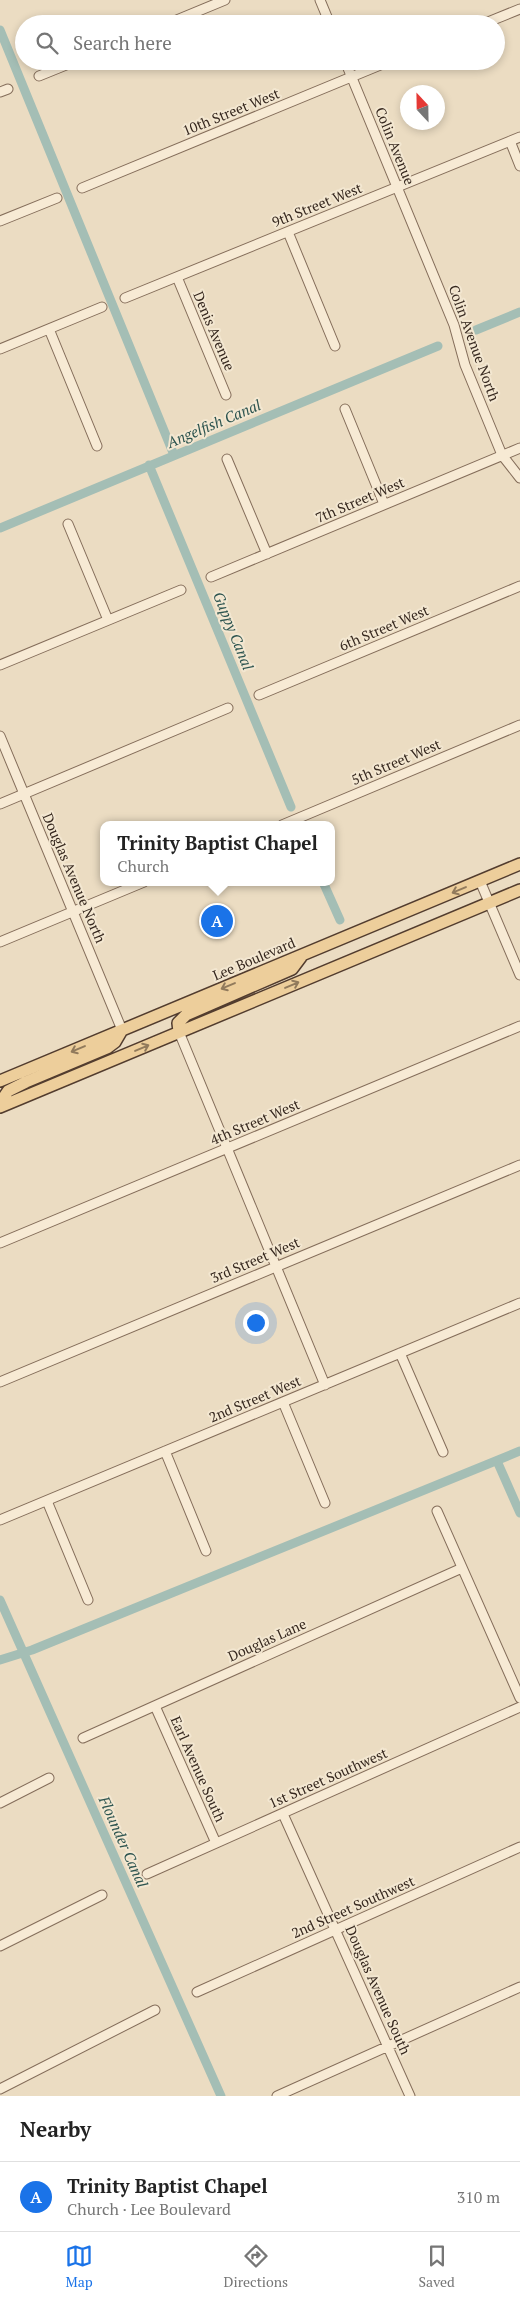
<!DOCTYPE html>
<html lang="en">
<head>
<meta charset="utf-8">
<style>
  body { margin:0; font-family:"PT Serif",serif; background:#f2f2f2; color:#222 }
  .compass { position:absolute; left:400px; top:85px; width:45px; height:45px; border-radius:50%; background:#fff; box-shadow:0 2px 8px #0003; rotate:338deg }
  .you { position:absolute; left:255px; top:1322px; width:18px; height:18px; margin:-12px; border:4px solid #fff; border-radius:50%; background:#1a73e8; box-shadow:0 0 0 8px #1a73e833 }
  .badge { display:grid; place-items:center; width:32px; height:32px; border-radius:50%; background:#1a73e8; color:#fff; font-size:16px; font-weight:700 }
  .pin { position:absolute; translate:-50% -50%; border:2px solid #fff; box-shadow:0 1px 5px #0006 }
  .popup { position:absolute; left:100px; top:821px; width:235px; height:65px; box-sizing:border-box; display:grid; place-content:center; border-radius:10px; background:#fff; filter:drop-shadow(0 1px 4px #0005); font-size:16px; white-space:nowrap; color:#767676 }
  .popup b { font-size:19px; color:#222 }
  .popup::after { content:''; position:absolute; left:50%; top:100%; margin-left:-10px; border:10px solid transparent; border-top-color:#fff }
  .list { margin:0; padding:0; list-style:none }
  h2 { display:flex; justify-content:space-between; align-items:center; height:65px; margin:0; padding:0 20px; font-size:21px }
  h2 small { font-size:16px; font-weight:400; color:#767676 }
  .list li { display:grid; grid-template-columns:32px 1fr auto; gap:15px; align-items:center; box-sizing:border-box; height:70px; padding:0 20px; border-top:1px solid #e0e0e0 }
  .list b { display:block; font-size:19px; white-space:nowrap }
  .list p { margin:0; font-size:16px; white-space:nowrap; color:#767676 }
  .list em { font-size:16px; font-style:normal; color:#767676 }
  .icon { flex:none; width:28px; height:28px; fill:none; stroke:currentColor; stroke-width:2; stroke-linecap:round; stroke-linejoin:round }
  .map { position:relative; flex:none; width:520px; height:2096px; overflow:hidden }
  .search { position:absolute; background:#fff; box-shadow:0 2px 8px #0003; left:15px; right:15px; top:15px; height:55px; display:flex; align-items:center; gap:12px; box-sizing:border-box; padding:0 18px; border-radius:28px; color:#767676; font-size:19px }
  .sheet { height:135px; background:#fff }
  nav { display:flex; justify-content:space-around; align-items:center; box-sizing:border-box; height:70px; border-top:1px solid #e0e0e0; background:#fff; font-size:14px; color:#767676 }
  nav a { display:grid; justify-items:center; gap:2px }
  nav .on { color:#1a73e8 }
  .map>svg:first-child { display:block }
</style>
</head>
<body>
<div class="map">
<svg width="520" height="2096" viewBox="0 0 520 2096">
  <rect width="100%" height="100%" fill="#ebdcc2"/>
  <g fill="none" stroke-linecap="round" stroke-linejoin="round">
    <path stroke="#a4beb5" stroke-width="9" d="M 0,30 L 174,455
      M 476,330 L 520,312
      M 149,465 L 291,807
      M 0,528 L 438,346
      M 323,882 L 340,920
      M 497,1461 L 520,1513
      M 0,1600 L 221,2096
      M 0,1660 L 32,1650 L 520,1451"/>
    <g stroke="#846d5a" stroke-width="11">
      <path id="minor" d="M 320,0 L 330,24
        M 167,24 L 225,0
        M 483,24 L 520,9
        M 345,61 L 454,325 L 465,365 L 502,455 L 520,478
        M 39,76 L 76,61
        M 0,92 L 8,89
        M 510,141 L 520,166
        M 82,188 L 390,61
        M 0,221 L 57,198
        M 288,232 L 335,346
        M 177,277 L 226,395
        M 125,298 L 520,137
        M 49,329 L 97,446
        M 0,349 L 102,307
        M 345,409 L 384,504
        M 227,459 L 267,554
        M 68,524 L 108,620
        M 211,577 L 520,448
        M 0,665 L 181,590
        M 259,695 L 520,586
        M 0,736 L 122,1030
        M 0,804 L 228,708
        M 282,825 L 520,725
        M 480,881 L 520,975
        M 0,942 L 144,882
        M 179,1032 L 325,1385
        M 0,1243 L 520,1026
        M 400,1353 L 443,1452
        M 0,1382 L 520,1165
        M 283,1402 L 325,1503
        M 165,1451 L 206,1551
        M 47,1501 L 88,1600
        M 437,1511 L 520,1698
        M 0,1520 L 520,1303
        M 155,1706 L 216,1843
        M 83,1738 L 462,1568
        M 0,1803 L 49,1778
        M 283,1814 L 410,2096
        M 147,1874 L 520,1707
        M 0,1946 L 102,1895
        M 197,1992 L 520,1847
        M 0,2089 L 155,2010
        M 277,2096 L 520,1987"/>
    </g>
    <g stroke="#523c2e" stroke-width="14">
      <path id="major" d="M 179,1032 L 178,1023 L 186,1015 L 292,969 L 301,957
        M 0,1081 L 520,864
        M 0,1103 L 8,1091 L 26,1082 L 107,1048 L 115,1042 L 122,1030
        M 0,1107 L 520,890"/>
    </g>
    <use href="#minor" stroke="#f7ead4" stroke-width="9"/>
    <use href="#major" stroke="#edce9b" stroke-width="11"/>
  </g>
  <defs><path id="oneway-shaft" d="M-6 0H5M1.5-3L5.5 0L1.5 3" fill="none" stroke-width="1.6" stroke-linecap="round" stroke-linejoin="round" transform="scale(1.25)"/></defs>
  <g stroke="#917a5c">
    <use href="#oneway-shaft" transform="translate(459 890) rotate(157)"/>
    <use href="#oneway-shaft" transform="translate(292 985) rotate(-23)"/>
    <use href="#oneway-shaft" transform="translate(228 986) rotate(157)"/>
    <use href="#oneway-shaft" transform="translate(142 1048) rotate(-23)"/>
    <use href="#oneway-shaft" transform="translate(78 1049) rotate(157)"/>
  </g>
  <g text-anchor="middle" stroke-width="4" stroke-linejoin="round" paint-order="stroke">
    <g font-size="14" fill="#35271e" stroke="#f3e7d1">
      <text transform="translate(231 112) rotate(-22)" y="5">10th Street West</text>
      <text transform="translate(395 146) rotate(68)" y="5">Colin Avenue</text>
      <text transform="translate(317 205) rotate(-22)" y="5">9th Street West</text>
      <text transform="translate(214 331) rotate(67)" y="5">Denis Avenue</text>
      <text transform="translate(474 343) rotate(70)" y="5">Colin Avenue North</text>
      <text transform="translate(360 500) rotate(-23)" y="5">7th Street West</text>
      <text transform="translate(384 628) rotate(-23)" y="5">6th Street West</text>
      <text transform="translate(396 762) rotate(-23)" y="5">5th Street West</text>
      <text transform="translate(74 878) rotate(67)" y="5">Douglas Avenue North</text>
      <text transform="translate(254 959) rotate(-23)" y="5">Lee Boulevard</text>
      <text transform="translate(255 1122) rotate(-23)" y="5">4th Street West</text>
      <text transform="translate(255 1260) rotate(-23)" y="5">3rd Street West</text>
      <text transform="translate(255 1399) rotate(-23)" y="5">2nd Street West</text>
      <text transform="translate(267 1640) rotate(-24)" y="5">Douglas Lane</text>
      <text transform="translate(198 1769) rotate(66)" y="5">Earl Avenue South</text>
      <text transform="translate(328 1778) rotate(-24)" y="5">1st Street Southwest</text>
      <text transform="translate(353 1907) rotate(-24)" y="5">2nd Street Southwest</text>
      <text transform="translate(378 1990) rotate(66)" y="5">Douglas Avenue South</text>
    </g>
    <g font-size="15" font-style="italic" fill="#2d544f" stroke="#f3e7d1">
      <text transform="translate(214 424) rotate(-23)" y="5">Angelfish Canal</text>
      <text transform="translate(233 631) rotate(68)" y="5">Guppy Canal</text>
      <text transform="translate(123 1842) rotate(66)" y="5">Flounder Canal</text>
    </g>
  </g>
</svg>
<svg class="compass" viewBox="-18 -18 36 36"><path d="M0-13l5 13h-10z" fill="#e53935"/><path d="M0 13l5-13h-10z" fill="#767676"/></svg>
<div class="you"></div>
<div class="pin badge" style="left:217px;top:921px">A</div>
<div class="popup"><b>Trinity Baptist Chapel</b>Church</div>
<div class="search"><svg class="icon" aria-label="search" viewBox="0 0 24 24"><circle cx="10" cy="10" r="6"/><path d="M15 15l6 6"/></svg>Search here</div>
</div>
<section class="sheet">
<h2>Nearby<small></small></h2>
<ul class="list">
<li><span class="badge">A</span><div><b>Trinity Baptist Chapel</b><p>Church · Lee Boulevard</p></div><em>310 m</em></li>
</ul>
</section>
<nav>
<a class="on"><svg class="icon" aria-label="map" viewBox="0 0 24 24"><path d="M3 6l6-2 6 2 6-2v14l-6 2-6-2-6 2zM9 4v14M15 6v14"/></svg>Map</a>
<a><svg class="icon" aria-label="directions" viewBox="0 0 24 24"><path d="M12 3l9 9-9 9-9-9zM9 14v-3h6M13 9l2 2-2 2"/></svg>Directions</a>
<a><svg class="icon" aria-label="saved" viewBox="0 0 24 24"><path d="M7 4h10v16l-5-4-5 4z"/></svg>Saved</a>
</nav>
</body>
</html>
